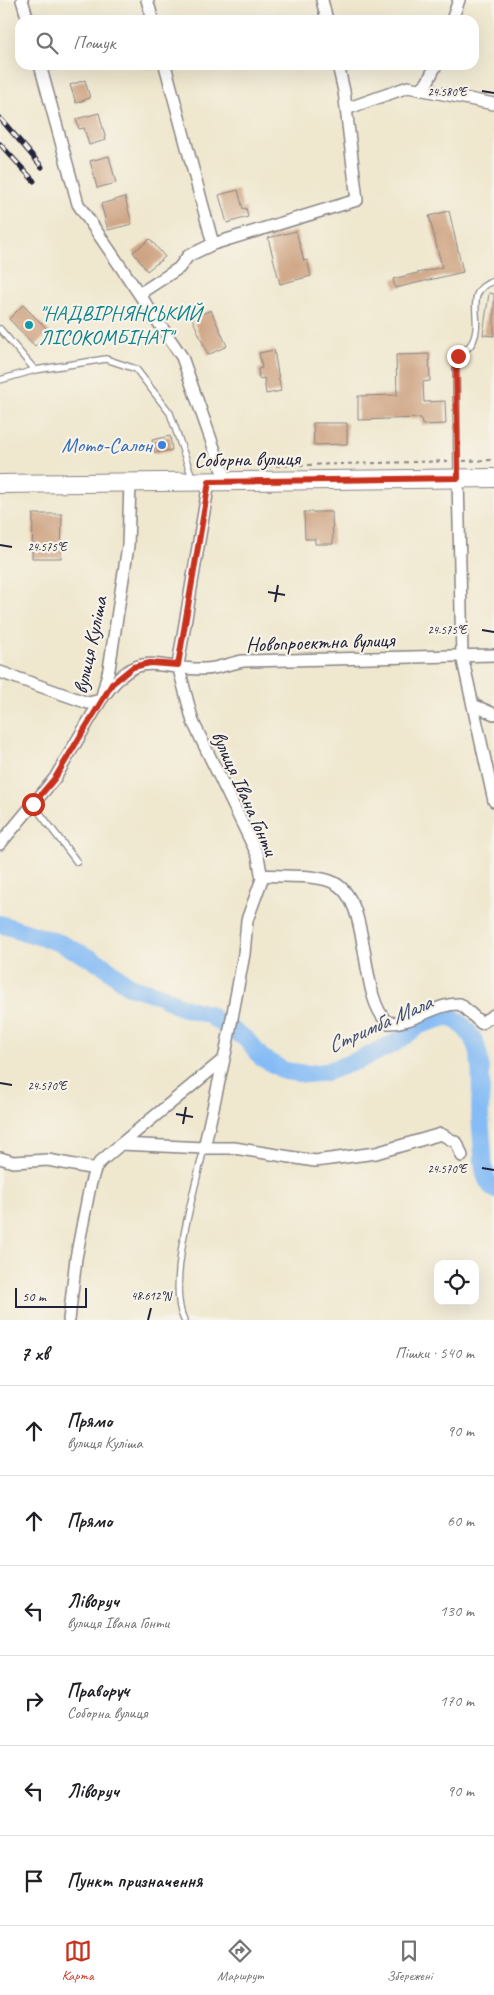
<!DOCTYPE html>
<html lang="uk">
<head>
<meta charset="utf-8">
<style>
  body { margin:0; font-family:Caveat,sans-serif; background:#f6f6f6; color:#202124 }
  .controls { position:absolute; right:15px; bottom:15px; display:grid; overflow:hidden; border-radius:10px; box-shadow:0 5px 20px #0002 }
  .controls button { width:45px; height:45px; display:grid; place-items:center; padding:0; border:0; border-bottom:1px solid #e0e0e0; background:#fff; color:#202124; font:25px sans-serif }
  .scale { position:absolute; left:15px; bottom:12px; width:72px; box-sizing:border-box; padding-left:5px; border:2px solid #22223b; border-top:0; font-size:14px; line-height:18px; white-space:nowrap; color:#22223b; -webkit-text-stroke:4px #f7f3e8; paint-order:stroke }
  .stop { position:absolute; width:15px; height:15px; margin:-11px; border:4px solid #c8321e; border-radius:50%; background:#fff }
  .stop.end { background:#c8321e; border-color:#fff; box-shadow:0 1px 5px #0008 }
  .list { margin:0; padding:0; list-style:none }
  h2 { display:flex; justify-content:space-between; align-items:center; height:65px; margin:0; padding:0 20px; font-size:21px }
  h2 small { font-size:16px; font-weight:400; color:#757577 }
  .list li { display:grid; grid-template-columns:32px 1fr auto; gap:15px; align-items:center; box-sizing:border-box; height:90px; padding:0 20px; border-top:1px solid #e0e0e0 }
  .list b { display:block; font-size:19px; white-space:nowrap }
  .list p { margin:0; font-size:16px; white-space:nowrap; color:#757577 }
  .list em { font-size:16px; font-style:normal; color:#757577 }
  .icon { flex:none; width:28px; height:28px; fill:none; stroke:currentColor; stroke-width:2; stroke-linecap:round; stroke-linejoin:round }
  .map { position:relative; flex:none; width:494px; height:1320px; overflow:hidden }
  .search { position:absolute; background:#fff; box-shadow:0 5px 20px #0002; left:15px; right:15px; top:15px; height:55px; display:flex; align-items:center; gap:12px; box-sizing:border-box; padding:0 18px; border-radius:15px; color:#757577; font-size:19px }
  .sheet { height:605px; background:#fff }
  nav { display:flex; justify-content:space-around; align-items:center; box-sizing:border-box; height:70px; border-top:1px solid #e0e0e0; background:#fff; font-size:14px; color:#757577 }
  nav a { display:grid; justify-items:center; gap:2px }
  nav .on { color:#c8321e }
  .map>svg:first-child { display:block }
</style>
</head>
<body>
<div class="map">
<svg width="494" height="1320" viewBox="0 0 494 1320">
  <rect width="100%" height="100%" fill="#f7f3e8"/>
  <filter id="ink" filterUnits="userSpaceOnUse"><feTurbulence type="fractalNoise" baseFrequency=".02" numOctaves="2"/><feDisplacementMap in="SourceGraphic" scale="10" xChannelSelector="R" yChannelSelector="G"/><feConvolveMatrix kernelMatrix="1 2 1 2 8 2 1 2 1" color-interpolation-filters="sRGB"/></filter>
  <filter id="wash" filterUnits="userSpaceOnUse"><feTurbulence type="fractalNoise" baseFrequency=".0096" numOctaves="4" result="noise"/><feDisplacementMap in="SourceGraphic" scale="20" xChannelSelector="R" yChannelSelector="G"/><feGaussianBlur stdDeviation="1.12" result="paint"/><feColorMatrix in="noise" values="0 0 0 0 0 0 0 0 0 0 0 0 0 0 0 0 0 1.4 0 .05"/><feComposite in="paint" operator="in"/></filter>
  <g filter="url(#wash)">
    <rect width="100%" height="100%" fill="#efe7ce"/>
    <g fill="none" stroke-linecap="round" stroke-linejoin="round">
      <path stroke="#85bcf5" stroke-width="18" d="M 0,924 L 60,943 L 102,964 L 129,986 L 162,996 L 181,1007 L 207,1014 L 246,1039 L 262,1058 L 285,1071 L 307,1074 L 326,1072 L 359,1060 L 395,1043 L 420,1025 L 450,1016 C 489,1039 480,1078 480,1116 C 481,1128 482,1141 483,1154 C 483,1166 484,1181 494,1189"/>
    </g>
    <g id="blocks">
      <path fill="#cda281" d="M 85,80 L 90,98 L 76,103 L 70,85 Z
        M 99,113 L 106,140 L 89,145 L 84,128 L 79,129 L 76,119 Z
        M 109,156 L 116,183 L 97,188 L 90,161 Z
        M 238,190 L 243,209 L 246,208 L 248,217 L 227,223 L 219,195 Z
        M 125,197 L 132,224 L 108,230 L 101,204 Z
        M 449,211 L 463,272 L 395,288 L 393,279 L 442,267 L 429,216 Z
        M 296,231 L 304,261 L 307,260 L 311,276 L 280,284 L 268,238 Z
        M 150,239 L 165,257 L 147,271 L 133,252 Z
        M 489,293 L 494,294 L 494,336 L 483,335 Z
        M 23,305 L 50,332 L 35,346 L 9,319 Z
        M 211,310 L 227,346 L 208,355 L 192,318 Z
        M 274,350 L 281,391 L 266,394 L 264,378 L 259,379 L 258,369 L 262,368 L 259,353 Z
        M 429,354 L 430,381 L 423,382 L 424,402 L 445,401 L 446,424 L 422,425 L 421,418 L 358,420 L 358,396 L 397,395 L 396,355 Z
        M 313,423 L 347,423 L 347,444 L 314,445 Z
        M 170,436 L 172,450 L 155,453 L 152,440 Z
        M 304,512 L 332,512 L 333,544 L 315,544 L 315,539 L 305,539 Z
        M 33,514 L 62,514 L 61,558 L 32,558 Z"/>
    </g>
  </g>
  <g filter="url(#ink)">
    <use href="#blocks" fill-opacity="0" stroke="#888484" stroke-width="1"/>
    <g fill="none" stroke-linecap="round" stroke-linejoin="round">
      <g stroke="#888484" stroke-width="8">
        <path id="service" d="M 0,329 L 35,370 L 106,359 L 136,369 L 170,413 L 193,480
          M 0,380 L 35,370
          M 457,476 L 456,366 C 460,348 468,352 473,341 C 484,318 462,291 494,281
          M 33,804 L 77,862
          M 184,1320 C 166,1284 195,1188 204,1148"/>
      </g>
      <g stroke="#888484" stroke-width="14">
        <path id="minor" d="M 22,0 L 28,20
          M 147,0 L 153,20
          M 322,0 L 327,20
          M 452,20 L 459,0
          M 40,65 L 78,204 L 182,357 L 221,468 L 229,482
          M 165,65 L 213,244
          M 420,89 L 427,83 L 436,65
          M 346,109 L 408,87 L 494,104
          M 139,294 L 179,268 L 188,256 L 213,244 L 357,200 L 344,91 L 338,65
          M 458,478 L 462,656 L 494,801
          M 0,672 L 88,703 L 101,700 C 140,645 152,670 205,669 C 217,669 231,663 243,661 L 494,655
          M 473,705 L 494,714
          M 0,844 L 55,778 L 101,700 L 109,669 L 128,546 L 130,483
          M 261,875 C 283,877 309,874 330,881 C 374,896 356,994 388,1023 C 414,1024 435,1003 460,1004 L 481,1023 L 494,1015
          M 121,1144 L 224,1059
          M 204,1148 L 234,1148 L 315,1161 L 376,1153 L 441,1134 L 457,1143 L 462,1156
          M 0,1158 L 13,1162 L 48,1160 L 95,1169
          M 69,1320 L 76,1258 L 90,1186 L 95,1169 L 100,1162 L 121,1144 L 204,1148 L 226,1050 L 244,954 L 247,920 L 262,879 L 258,856 L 193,722 L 178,665 L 209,482"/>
      </g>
      <g stroke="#888484" stroke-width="20">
        <path id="primary" d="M 0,484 L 494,478"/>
      </g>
      <path stroke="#888484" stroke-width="2" stroke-dasharray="4 4" stroke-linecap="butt" d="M 463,461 L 494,460
        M 268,466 L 451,461"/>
      <use href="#service" stroke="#fff" stroke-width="5.5"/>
      <use href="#minor" stroke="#fff" stroke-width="11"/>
      <use href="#primary" stroke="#fff" stroke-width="18"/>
      <g stroke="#22223b" stroke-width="5">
        <path id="rail" d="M 0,118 L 42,167
          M 0,144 L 34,181"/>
      </g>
      <use href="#rail" stroke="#f7f3e8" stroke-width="3" stroke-dasharray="9" stroke-linecap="butt"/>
    </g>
  </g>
  <g fill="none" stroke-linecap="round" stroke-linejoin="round" filter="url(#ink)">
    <path stroke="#c8321e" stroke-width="6" d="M 33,804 L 55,778 L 112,684 L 133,667 L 150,663 L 178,665 L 209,482 L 458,478 L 456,366 L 458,356"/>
  </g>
  <path fill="none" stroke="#22223b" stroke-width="2" d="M 482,91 L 494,93M 0,545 L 12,547M 268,592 L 285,595M 275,602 L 278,585M 482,630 L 494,632M 0,1083 L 12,1085M 176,1114 L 193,1117M 183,1124 L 186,1107M 482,1168 L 494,1170M 148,1320 L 151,1308"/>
  <circle fill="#0f9aa8" stroke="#f7f3e8" stroke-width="2" cx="29" cy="325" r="5"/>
  <circle fill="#3f7fe0" stroke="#f7f3e8" stroke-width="2" cx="162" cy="445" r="5"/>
  <g text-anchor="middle" stroke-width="4.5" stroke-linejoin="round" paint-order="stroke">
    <g font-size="21" fill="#0d838f" stroke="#f7f3e8" text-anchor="start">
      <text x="39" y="320">"НАДВІРНЯНСЬКИЙ<tspan x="39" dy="24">ЛІСОКОМБІНАТ"</tspan></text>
    </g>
    <g font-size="21" fill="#366cbe" stroke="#f7f3e8" text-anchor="end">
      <text x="152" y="452">Мото-Салон</text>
    </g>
    <g font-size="21" fill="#22223b" stroke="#f7f3e8">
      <text transform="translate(247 459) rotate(-1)" y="7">Соборна вулиця</text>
      <text transform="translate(320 642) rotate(-2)" y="7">Новопроектна вулиця</text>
      <text transform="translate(90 645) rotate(-78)" y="7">вулиця Куліша</text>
      <text transform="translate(245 793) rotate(66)" y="7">вулиця Івана Гонти</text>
    </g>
    <g font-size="22" font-style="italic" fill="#405073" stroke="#f7f3e8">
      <text transform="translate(379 1023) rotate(-24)" y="8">Стримба Мала</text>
    </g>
  </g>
  <g font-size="12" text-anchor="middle" fill="#22223b" stroke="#f7f3e8" stroke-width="4.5" stroke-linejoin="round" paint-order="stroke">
    <text x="447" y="96">24.580°E</text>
    <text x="47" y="551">24.575°E</text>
    <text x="447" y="634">24.575°E</text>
    <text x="47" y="1090">24.570°E</text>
    <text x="447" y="1173">24.570°E</text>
    <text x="151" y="1300">48.612°N</text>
  </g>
</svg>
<div class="controls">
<button><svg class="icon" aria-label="locate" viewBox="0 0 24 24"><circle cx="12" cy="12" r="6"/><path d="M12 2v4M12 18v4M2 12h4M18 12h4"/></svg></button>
</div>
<div class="scale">50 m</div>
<div class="stop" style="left:33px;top:804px"></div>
<div class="stop end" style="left:458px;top:356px"></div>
<div class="search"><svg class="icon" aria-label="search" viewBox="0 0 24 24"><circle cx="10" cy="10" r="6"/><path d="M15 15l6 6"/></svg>Пошук</div>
</div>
<section class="sheet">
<h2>7 хв<small>Пішки · 540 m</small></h2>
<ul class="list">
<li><svg class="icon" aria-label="ahead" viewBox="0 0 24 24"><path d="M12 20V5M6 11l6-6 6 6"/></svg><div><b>Прямо</b><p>вулиця Куліша</p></div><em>90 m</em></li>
<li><svg class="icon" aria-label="ahead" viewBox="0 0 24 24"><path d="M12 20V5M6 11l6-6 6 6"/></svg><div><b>Прямо</b></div><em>60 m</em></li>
<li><svg class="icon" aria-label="left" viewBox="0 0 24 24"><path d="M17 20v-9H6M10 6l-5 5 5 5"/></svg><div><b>Ліворуч</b><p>вулиця Івана Гонти</p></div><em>130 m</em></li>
<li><svg class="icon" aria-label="right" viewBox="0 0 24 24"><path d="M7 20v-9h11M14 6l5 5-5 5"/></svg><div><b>Праворуч</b><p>Соборна вулиця</p></div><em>170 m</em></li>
<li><svg class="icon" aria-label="left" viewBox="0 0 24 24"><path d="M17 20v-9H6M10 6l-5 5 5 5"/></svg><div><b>Ліворуч</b></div><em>90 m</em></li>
<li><svg class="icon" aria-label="arrive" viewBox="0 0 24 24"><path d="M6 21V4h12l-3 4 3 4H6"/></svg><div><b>Пункт призначення</b></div></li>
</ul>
</section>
<nav>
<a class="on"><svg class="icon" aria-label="map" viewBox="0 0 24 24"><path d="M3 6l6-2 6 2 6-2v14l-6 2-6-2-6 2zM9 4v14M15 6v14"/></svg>Карта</a>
<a><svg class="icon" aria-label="directions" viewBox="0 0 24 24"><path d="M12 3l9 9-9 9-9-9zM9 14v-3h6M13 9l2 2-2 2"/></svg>Маршрут</a>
<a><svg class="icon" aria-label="saved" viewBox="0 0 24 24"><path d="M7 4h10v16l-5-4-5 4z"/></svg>Збережені</a>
</nav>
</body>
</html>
